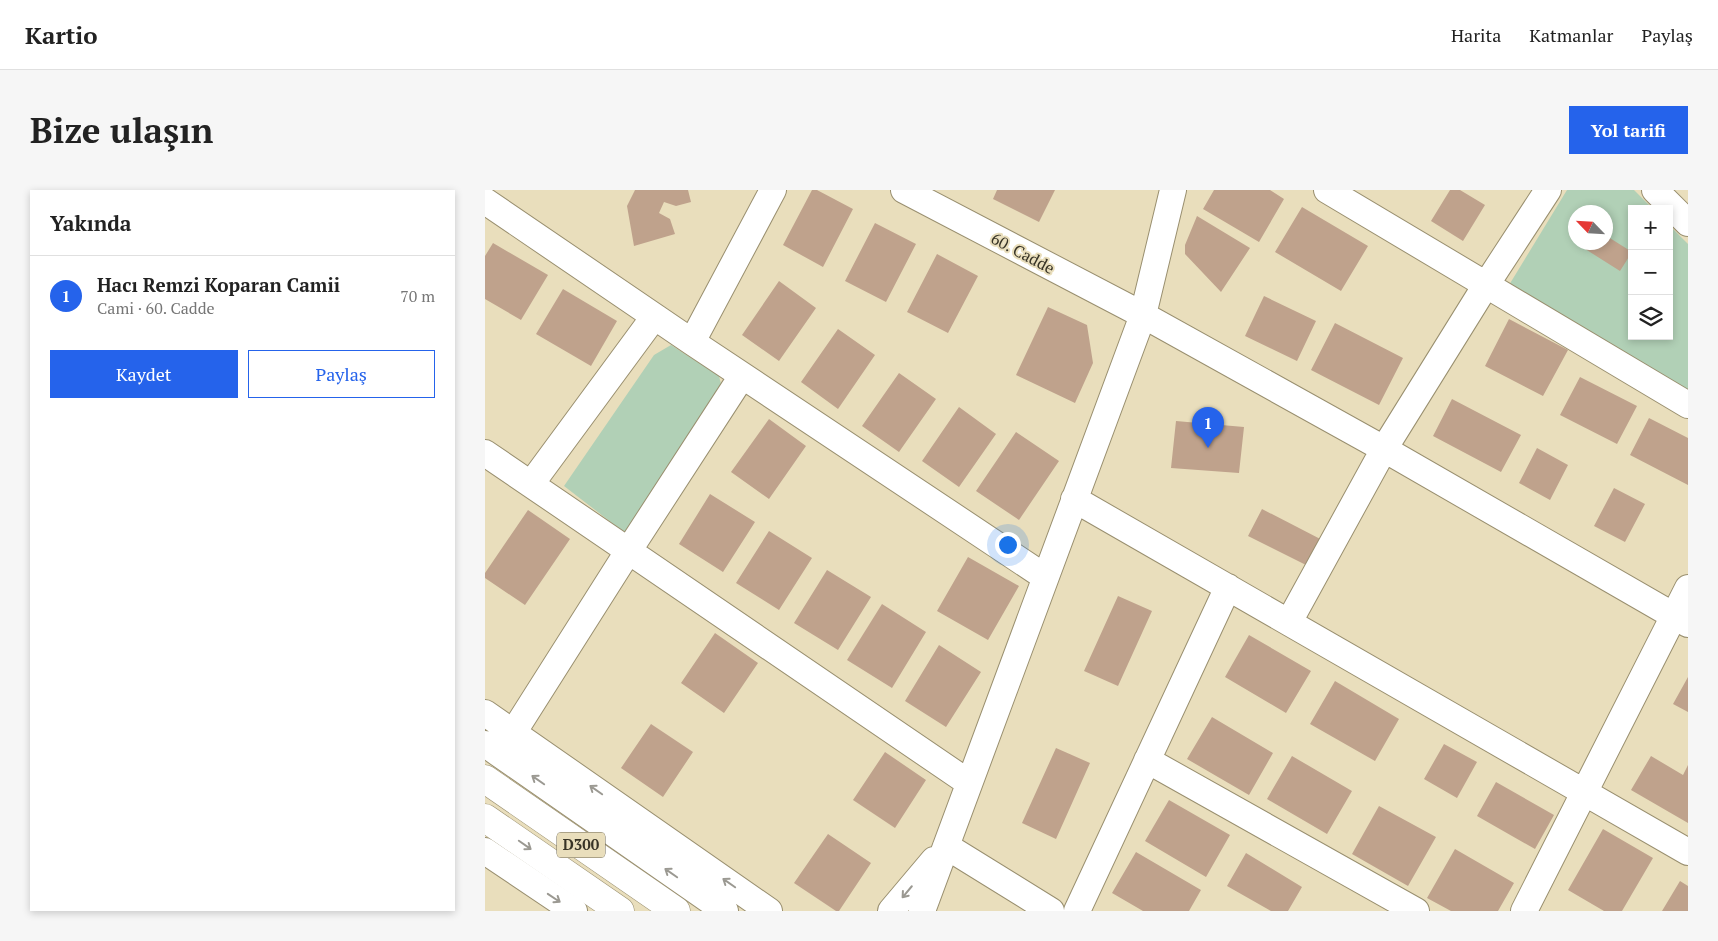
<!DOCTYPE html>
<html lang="tr">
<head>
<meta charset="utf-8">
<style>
  body { margin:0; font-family:"PT Serif",serif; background:#f6f6f6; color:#222 }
  .controls { position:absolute; right:15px; top:15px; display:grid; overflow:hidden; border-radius:0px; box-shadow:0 2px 8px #0003 }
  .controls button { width:45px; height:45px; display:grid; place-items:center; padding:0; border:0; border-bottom:1px solid #e0e0e0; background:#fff; color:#222; font:25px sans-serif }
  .compass { position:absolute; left:1083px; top:15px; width:45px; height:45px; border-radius:50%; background:#fff; box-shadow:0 2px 8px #0003; rotate:295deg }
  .you { position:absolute; left:522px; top:354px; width:18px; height:18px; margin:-12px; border:4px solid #fff; border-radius:50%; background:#1a73e8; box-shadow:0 0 0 8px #1a73e833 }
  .badge { display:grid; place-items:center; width:32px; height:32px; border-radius:50%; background:#2563eb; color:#fff; font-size:16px; font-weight:700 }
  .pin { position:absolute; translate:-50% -41px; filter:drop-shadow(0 1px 2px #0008) }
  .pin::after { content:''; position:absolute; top:26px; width:18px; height:15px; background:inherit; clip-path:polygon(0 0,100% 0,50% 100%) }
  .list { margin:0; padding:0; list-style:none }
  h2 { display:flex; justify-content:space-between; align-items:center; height:65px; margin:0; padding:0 20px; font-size:21px }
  h2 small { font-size:16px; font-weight:400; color:#767676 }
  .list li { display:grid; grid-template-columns:32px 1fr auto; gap:15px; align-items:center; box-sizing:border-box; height:80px; padding:0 20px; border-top:1px solid #e0e0e0 }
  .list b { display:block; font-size:19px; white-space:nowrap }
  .list p { margin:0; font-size:16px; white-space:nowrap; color:#767676 }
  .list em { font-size:16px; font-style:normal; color:#767676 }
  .actions { display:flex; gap:10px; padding:15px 20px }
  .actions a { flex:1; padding:11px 0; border:1px solid #2563eb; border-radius:0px; text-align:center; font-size:18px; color:#2563eb }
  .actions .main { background:#2563eb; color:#fff }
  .icon { flex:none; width:28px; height:28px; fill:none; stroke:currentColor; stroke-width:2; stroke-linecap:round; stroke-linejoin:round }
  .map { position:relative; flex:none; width:1203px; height:721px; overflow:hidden; border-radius:0px }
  header { display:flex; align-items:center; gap:30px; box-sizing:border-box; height:70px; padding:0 25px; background:#fff; border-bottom:1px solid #e0e0e0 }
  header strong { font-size:24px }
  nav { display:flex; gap:28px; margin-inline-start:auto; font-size:18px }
  .intro { display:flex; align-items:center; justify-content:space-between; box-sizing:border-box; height:120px; padding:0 30px }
  h1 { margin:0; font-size:35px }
  .button { padding:12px 22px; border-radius:0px; background:#2563eb; color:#fff; font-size:18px; font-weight:700 }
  main { display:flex; gap:30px; padding:0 30px }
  aside { flex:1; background:#fff; border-radius:0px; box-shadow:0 2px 8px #0003 }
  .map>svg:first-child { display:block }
</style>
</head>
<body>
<header>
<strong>Kartio</strong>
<nav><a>Harita</a><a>Katmanlar</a><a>Paylaş</a></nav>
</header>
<div class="intro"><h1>Bize ulaşın</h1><a class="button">Yol tarifi</a></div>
<main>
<aside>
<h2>Yakında<small></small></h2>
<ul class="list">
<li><span class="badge">1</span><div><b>Hacı Remzi Koparan Camii</b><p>Cami · 60. Cadde</p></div><em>70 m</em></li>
</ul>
<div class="actions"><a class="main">Kaydet</a><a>Paylaş</a></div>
</aside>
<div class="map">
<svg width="1203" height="721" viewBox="0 0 1203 721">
  <rect width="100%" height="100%" fill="#e9debc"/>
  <path fill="#b1d0b6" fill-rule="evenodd" d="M 1082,0 L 1149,0 L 1168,19 L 1147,19 L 1147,146 L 1184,146 L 1184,35 L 1203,54 L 1203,209 L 1021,100 ZM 1090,22 L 1120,22 L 1120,52 L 1090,52 Z
    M 186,155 L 234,186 L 237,198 L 140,343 L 79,296 L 169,165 Z"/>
  <path fill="#bfa28c" d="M 150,0 L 203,0 L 206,12 L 191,16 L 179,12 L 174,23 L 185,29 L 190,44 L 149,56 L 142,16 Z
    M 327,0 L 332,0 L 368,19 L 338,77 L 298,55 Z
    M 512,0 L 570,0 L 554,32 L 508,9 Z
    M 729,0 L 785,0 L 799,9 L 774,52 L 718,19 Z
    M 965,0 L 975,0 L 1000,15 L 978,51 L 946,31 Z
    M 817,17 L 883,56 L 856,101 L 790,62 Z
    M 712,26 L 765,58 L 736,102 L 700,64 L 700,55 Z
    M 390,33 L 431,54 L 401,112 L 360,91 Z
    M 1120,45 L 1147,62 L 1135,81 L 1097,57 L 1099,52 L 1120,52 Z
    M 8,53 L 63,85 L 36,130 L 0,109 L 0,66 Z
    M 452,64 L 493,86 L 463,143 L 422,122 Z
    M 294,91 L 331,118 L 294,171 L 257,145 Z
    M 78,99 L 132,131 L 106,176 L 51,144 Z
    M 779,106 L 831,131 L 812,171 L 760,146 Z
    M 563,117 L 602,135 L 608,173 L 590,213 L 531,185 Z
    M 1024,129 L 1083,160 L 1058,206 L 1000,176 Z
    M 850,133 L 918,168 L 894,215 L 826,180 Z
    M 353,139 L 390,165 L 353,219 L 316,192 Z
    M 414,183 L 451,209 L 414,262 L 377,236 Z
    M 1095,187 L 1152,216 L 1132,254 L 1075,225 Z
    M 967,209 L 1036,245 L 1016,282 L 948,246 Z
    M 474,217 L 511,244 L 474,297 L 437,271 Z
    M 1164,228 L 1203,248 L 1203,295 L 1145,265 Z
    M 284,229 L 321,256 L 284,309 L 246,282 Z
    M 691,231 L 759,237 L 754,283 L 686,278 Z
    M 531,242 L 574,271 L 534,330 L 491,301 Z
    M 1052,258 L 1083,275 L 1065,310 L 1034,293 Z
    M 1129,298 L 1160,314 L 1140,352 L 1109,336 Z
    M 225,304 L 270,332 L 238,382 L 194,354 Z
    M 777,319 L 843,353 L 829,379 L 763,346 Z
    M 43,320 L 85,349 L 40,415 L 0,388 L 0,383 Z
    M 284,341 L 327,368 L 294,420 L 251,393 Z
    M 483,367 L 534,396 L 503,450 L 452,421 Z
    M 342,380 L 386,407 L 353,460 L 309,433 Z
    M 633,406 L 667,421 L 633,496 L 599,481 Z
    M 397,414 L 441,442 L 407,498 L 362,470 Z
    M 230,443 L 273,473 L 239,523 L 196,493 Z
    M 764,445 L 826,481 L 801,523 L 740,487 Z
    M 454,455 L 496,482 L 461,537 L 420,511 Z
    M 1203,487 L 1203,522 L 1188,514 Z
    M 850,491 L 914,529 L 890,571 L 825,534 Z
    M 727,527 L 788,563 L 764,605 L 702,569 Z
    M 166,534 L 208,562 L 178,607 L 136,578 Z
    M 959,554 L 992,572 L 972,608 L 939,589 Z
    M 571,558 L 605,573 L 571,649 L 537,633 Z
    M 400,562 L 441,590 L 410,638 L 368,610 Z
    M 807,566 L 867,601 L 842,644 L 782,609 Z
    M 1166,566 L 1198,585 L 1203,575 L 1203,633 L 1146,600 Z
    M 1011,592 L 1069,625 L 1050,659 L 992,626 Z
    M 684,610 L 745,645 L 721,687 L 660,651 Z
    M 894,616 L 951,647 L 923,696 L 867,664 Z
    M 1118,639 L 1168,668 L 1137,721 L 1119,721 L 1083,700 Z
    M 343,644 L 386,673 L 354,721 L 351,721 L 309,693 Z
    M 970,659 L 1029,693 L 1013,721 L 966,721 L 942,708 Z
    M 651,662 L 716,700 L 704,721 L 658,721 L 627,703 Z
    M 761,663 L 817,697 L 803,721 L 786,721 L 742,696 Z
    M 1195,691 L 1203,696 L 1203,721 L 1177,721 Z"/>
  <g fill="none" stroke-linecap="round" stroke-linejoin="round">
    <g stroke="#998f6f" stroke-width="28">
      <path id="minor" d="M 419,0 L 658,125 L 899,259 L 1203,434
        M 842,0 L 1203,215
        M 1170,0 L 1203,33
        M 0,11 L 207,152 L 560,387
        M 207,152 L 288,0
        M 0,263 L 484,593
        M 46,294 L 169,127
        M 589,309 L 1203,662
        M 804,432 L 899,259 L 1001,95 L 1063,0
        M 0,523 L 284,721
        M 28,543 L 144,360 L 257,186
        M 0,554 L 240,721
        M 662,570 L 931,721
        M 461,656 L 566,721
        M 0,661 L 89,721
        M 406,721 L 449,670
        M 437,721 L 658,125 L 688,0
        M 592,721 L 743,397
        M 1039,721 L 1203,398"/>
    </g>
    <g stroke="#998f6f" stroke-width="29">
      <path id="highway" d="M 0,589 L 191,721
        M 0,628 L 135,721"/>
    </g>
    <use href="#minor" stroke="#fff" stroke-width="26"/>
    <use href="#highway" stroke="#fff" stroke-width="28"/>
  </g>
  <defs><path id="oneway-shaft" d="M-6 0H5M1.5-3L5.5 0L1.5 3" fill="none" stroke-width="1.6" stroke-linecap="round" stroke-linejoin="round" transform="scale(1.25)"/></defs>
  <g stroke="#9b9992">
    <use href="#oneway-shaft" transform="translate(53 590) rotate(-145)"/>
    <use href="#oneway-shaft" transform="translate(111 600) rotate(-145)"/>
    <use href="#oneway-shaft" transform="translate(40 655) rotate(35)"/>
    <use href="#oneway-shaft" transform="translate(186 683) rotate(-145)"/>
    <use href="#oneway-shaft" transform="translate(244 693) rotate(-145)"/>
    <use href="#oneway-shaft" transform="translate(422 702) rotate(130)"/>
    <use href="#oneway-shaft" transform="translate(69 708) rotate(34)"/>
  </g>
  <g text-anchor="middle" stroke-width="4" stroke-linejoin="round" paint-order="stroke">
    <rect fill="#e9debc" stroke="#6c6653" stroke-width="1" x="72" y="642.5" width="48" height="25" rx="4"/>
    <g font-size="15" font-weight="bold" fill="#373326">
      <text x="96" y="660">D300</text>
    </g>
    <g font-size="16" fill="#373326" stroke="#e9debc">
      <text transform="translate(538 63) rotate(28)" y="6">60. Cadde</text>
    </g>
  </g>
</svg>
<div class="controls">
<button>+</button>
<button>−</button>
<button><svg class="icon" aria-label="layers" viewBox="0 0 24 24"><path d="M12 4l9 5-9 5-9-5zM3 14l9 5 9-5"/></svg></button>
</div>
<svg class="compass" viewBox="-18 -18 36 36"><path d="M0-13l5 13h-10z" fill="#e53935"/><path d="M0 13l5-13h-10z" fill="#767676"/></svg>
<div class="you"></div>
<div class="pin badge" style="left:723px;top:258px">1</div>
</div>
</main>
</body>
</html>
